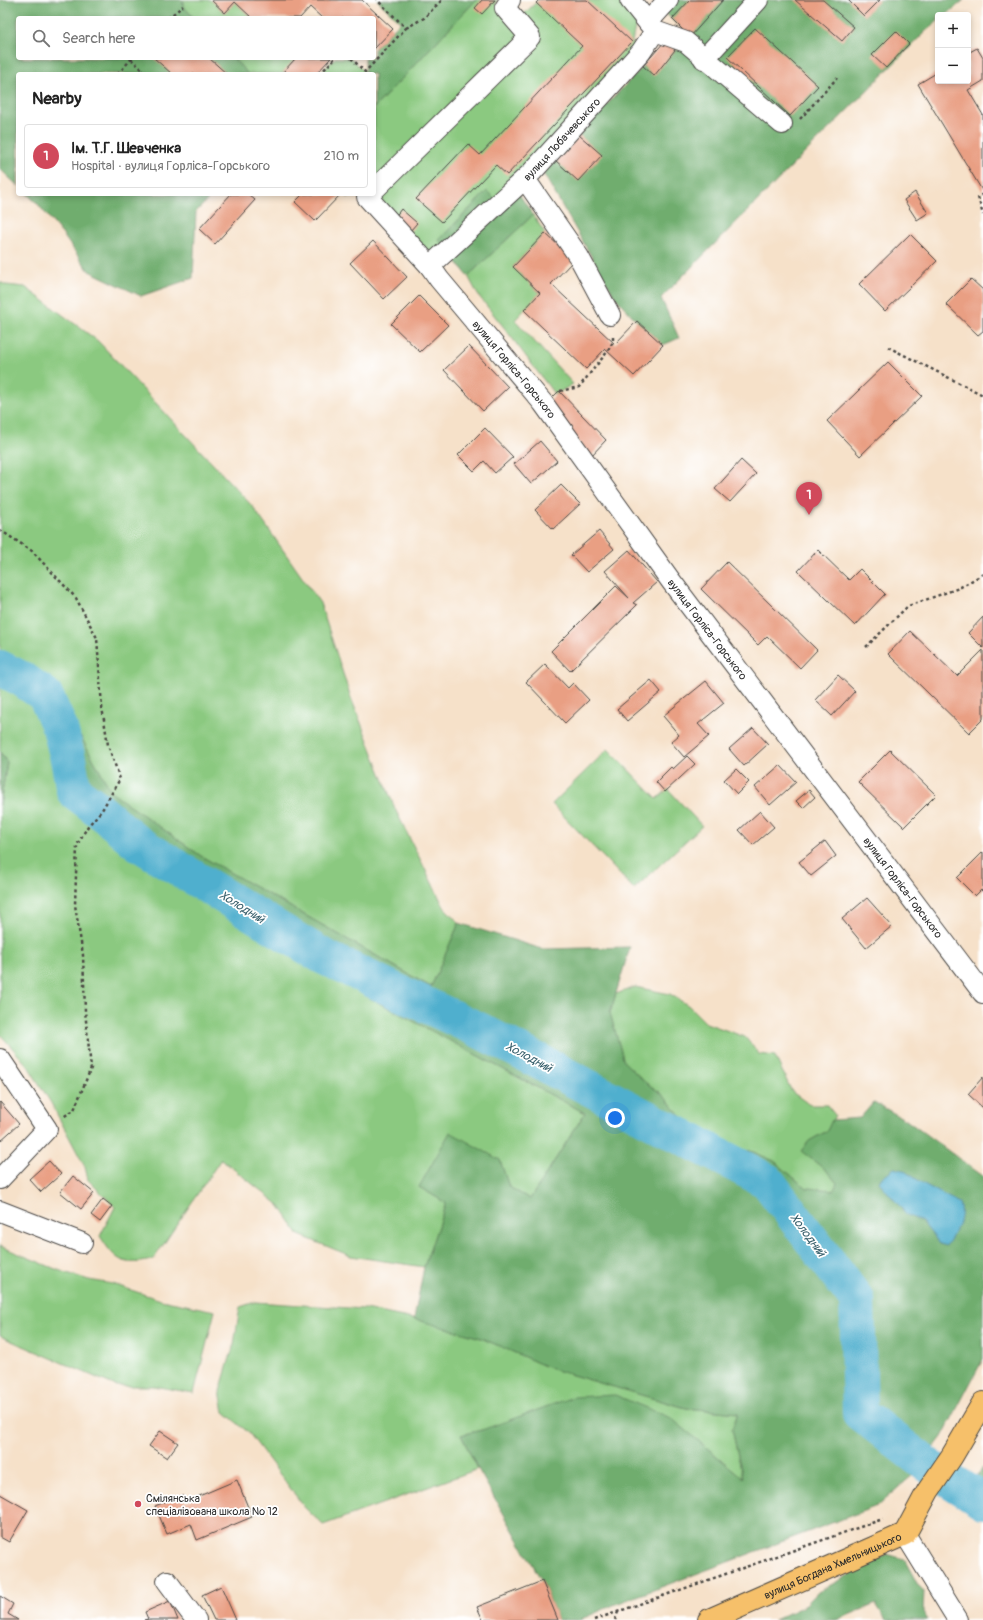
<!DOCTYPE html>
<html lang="en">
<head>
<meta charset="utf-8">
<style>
  body { margin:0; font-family:Pangolin,sans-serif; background:#f6f6f6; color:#222 }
  .controls { position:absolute; right:12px; top:12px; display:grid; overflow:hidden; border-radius:4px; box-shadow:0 2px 6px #0003 }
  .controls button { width:36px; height:36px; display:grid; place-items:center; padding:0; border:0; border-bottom:1px solid #e0e0e0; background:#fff; color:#222; font:20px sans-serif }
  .you { position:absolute; left:615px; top:1118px; width:14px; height:14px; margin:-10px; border:3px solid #fff; border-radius:50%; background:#1a73e8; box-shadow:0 0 0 6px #1a73e833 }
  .badge { display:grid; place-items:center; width:26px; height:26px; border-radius:50%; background:#d1495b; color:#fff; font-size:13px; font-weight:700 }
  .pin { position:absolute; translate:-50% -33px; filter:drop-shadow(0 1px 2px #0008) }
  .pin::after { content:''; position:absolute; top:21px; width:14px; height:12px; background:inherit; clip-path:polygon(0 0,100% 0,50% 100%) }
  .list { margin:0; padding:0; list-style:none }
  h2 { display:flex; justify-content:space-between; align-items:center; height:52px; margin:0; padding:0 16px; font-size:17px }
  h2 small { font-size:13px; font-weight:400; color:#767676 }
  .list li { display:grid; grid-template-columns:26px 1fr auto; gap:12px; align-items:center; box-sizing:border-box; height:64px; margin:0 8px 8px; padding:0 8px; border:1px solid #e0e0e0; border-radius:4px }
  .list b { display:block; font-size:15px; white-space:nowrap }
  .list p { margin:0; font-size:13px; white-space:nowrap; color:#767676 }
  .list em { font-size:13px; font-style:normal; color:#767676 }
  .icon { flex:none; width:22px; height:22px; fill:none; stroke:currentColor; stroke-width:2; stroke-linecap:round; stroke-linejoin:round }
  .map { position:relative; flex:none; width:983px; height:1620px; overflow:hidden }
  .search { position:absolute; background:#fff; box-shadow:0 2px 6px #0003; left:16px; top:16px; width:360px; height:44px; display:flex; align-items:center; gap:10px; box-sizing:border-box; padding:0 14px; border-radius:4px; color:#767676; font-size:15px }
  .panel { position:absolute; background:#fff; box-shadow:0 2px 6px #0003; left:16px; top:72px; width:360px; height:124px; border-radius:4px }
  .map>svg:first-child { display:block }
</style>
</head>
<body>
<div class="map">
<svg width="983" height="1620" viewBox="0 0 983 1620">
  <rect width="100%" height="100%" fill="#fff"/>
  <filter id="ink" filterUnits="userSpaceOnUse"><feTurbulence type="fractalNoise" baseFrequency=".025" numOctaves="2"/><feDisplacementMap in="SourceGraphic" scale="8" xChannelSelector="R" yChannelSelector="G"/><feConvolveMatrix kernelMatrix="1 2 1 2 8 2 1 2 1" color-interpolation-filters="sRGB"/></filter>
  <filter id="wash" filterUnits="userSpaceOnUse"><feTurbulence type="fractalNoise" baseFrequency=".012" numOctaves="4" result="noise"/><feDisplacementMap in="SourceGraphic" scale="16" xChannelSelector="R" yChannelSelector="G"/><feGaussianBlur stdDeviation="0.9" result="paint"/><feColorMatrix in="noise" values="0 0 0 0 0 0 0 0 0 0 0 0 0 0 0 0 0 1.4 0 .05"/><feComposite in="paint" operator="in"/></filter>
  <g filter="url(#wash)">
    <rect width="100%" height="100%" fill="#f6e1c9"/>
    <path fill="#8bc980" stroke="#5b7a56" d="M 183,0 L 211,0 L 225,13 L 235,2 L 252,18 L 194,18 L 183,6 Z
      M 476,0 L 497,0 L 496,6 L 516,21 L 539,0 L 626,0 L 636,22 L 632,42 L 641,52 L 499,203 L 487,191 L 439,240 L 448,250 L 430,266 L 367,197 L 347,197 L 346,194 L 374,194 L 374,108 Z
      M 233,58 L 295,58 L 296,59 L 283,72 L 285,74 L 248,74 Z
      M 335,58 L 351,58 L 365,72 L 363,74 L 320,74 Z
      M 533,215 L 545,233 L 513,267 L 540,293 L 515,320 L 573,384 L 555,395 L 506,330 L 478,295 L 468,276 Z
      M 0,282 L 6,285 L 25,287 L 98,341 L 253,507 L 320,603 L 351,698 L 396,811 L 444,907 L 459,923 L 431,987 L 201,856 L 112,793 L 81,737 L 40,672 L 0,661 Z
      M 0,668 L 22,679 L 45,695 L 94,806 L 138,843 L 186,873 L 324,957 L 349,969 L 340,982 L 585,1113 L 530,1199 L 509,1187 L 500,1160 L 419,1187 L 446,1203 L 424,1267 L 351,1256 L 299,1235 L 279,1205 L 221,1159 L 153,1260 C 123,1266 116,1262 100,1236 L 115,1207 L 88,1180 L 85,1167 L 51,1103 L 28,1066 L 0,1034 L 0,805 L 7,762 L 0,752 Z
      M 608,749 L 657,799 L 668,789 L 702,826 L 634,889 L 552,804 Z
      M 635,987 L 670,994 L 689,1006 L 706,1023 L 745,1037 L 759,1054 L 775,1056 L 792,1092 L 810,1105 L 827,1105 L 835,1115 L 827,1131 L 809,1141 L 802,1151 L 827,1171 L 837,1183 L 834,1190 L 806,1188 L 774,1161 L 751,1151 L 738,1150 L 710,1139 L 680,1115 L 661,1093 L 646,1083 L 624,1062 L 610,1013 L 616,994 Z
      M 0,1246 L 58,1270 L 89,1280 L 113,1284 L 161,1300 L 215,1311 L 194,1393 L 153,1386 L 116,1386 L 0,1336 Z
      M 255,1302 L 365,1309 L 427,1322 L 481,1338 L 552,1369 L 686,1408 L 738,1413 L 732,1429 L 743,1478 L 671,1418 L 482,1430 L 461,1435 L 478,1469 L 323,1525 L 305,1508 L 249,1433 L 224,1412 L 220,1391 L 234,1344 L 240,1307 Z"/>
    <path fill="#70ad6e" stroke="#4e6c4c" d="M 0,0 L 183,0 L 183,6 L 194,18 L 18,18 L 18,58 L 233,58 L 248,74 L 18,74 L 18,186 L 0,169 Z
      M 377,0 L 476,0 L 374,108 L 374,74 L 363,74 L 365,72 L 365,58 L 374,58 L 374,49 L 400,22 Z
      M 652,0 L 964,0 L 946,15 L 938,15 L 938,21 L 926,31 L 661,298 L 679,338 L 663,345 L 637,321 L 615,297 L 543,173 L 643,66 L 682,47 L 690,37 Z
      M 515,188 L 533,215 L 468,276 L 439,240 L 487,191 L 499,203 Z
      M 27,194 L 213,194 L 196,212 L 193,278 L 141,296 L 89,271 L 63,235 L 37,203 Z
      M 0,661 L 39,672 L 81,737 L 112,793 L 201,856 L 431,987 L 459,923 L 542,949 L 630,947 L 610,1013 L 624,1062 L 646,1083 L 661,1093 L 680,1115 L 710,1139 L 738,1150 L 751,1151 L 774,1161 L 806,1188 L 834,1190 L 837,1183 L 827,1171 L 801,1151 L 809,1141 L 827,1131 L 832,1120 L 860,1118 L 874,1102 L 906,1120 L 983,1176 L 983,1359 L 942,1437 L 914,1474 L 877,1506 L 616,1604 L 579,1620 L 558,1620 L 542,1581 L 478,1469 L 461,1435 L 482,1430 L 573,1397 L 615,1395 L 671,1418 L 743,1478 L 732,1429 L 738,1413 L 686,1408 L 552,1369 L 481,1338 L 414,1319 L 424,1267 L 446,1203 L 419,1187 L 450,1132 L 500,1160 L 509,1187 L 530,1199 L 585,1113 L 340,982 L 349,969 L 324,957 L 186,873 L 138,843 L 74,791 L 60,728 L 45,695 L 22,679 L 0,670 Z
      M 0,752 L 7,762 L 0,805 Z
      M 983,1467 L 983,1501 L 981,1500 L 974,1484 Z
      M 887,1554 L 904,1559 L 918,1585 L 924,1591 L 923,1612 L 928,1620 L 886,1620 L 876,1604 L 836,1620 L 774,1620 L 804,1606 L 818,1592 Z"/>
    <path fill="#4fafce" stroke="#3d6d7c" d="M 894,1168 L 903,1170 L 924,1184 L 959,1203 C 964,1219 955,1233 946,1246 L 940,1244 L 922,1222 L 907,1215 L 879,1182 L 882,1177 Z"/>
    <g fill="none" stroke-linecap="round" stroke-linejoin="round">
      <path stroke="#4fafce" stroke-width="36" d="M 0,668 L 22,679 L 45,695 L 60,728 L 68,759 L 74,791 L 94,806 L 138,843 L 186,873 L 324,957 L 479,1030 L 767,1181 L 857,1300 L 860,1413 L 931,1468 L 983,1501"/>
    </g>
    <g id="blocks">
      <path fill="#e99f83" d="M 211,0 L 362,0 L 393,29 L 374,49 L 374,18 L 322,18 L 310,7 L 300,18 L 252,18 L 235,2 L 225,13 Z
        M 482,0 L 495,0 L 482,14 L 475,8 Z
        M 539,0 L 587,0 L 632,42 L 507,175 L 496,165 L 442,222 L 416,199 L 468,144 L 480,155 L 582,46 L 536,3 Z
        M 690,0 L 723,0 L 690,37 L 672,19 Z
        M 795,0 L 823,0 L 854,27 L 842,41 Z
        M 848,0 L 880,0 L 864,16 Z
        M 755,28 L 818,86 L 790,116 L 727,57 Z
        M 896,31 L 909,44 L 886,68 L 872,55 Z
        M 665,41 L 675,50 L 654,76 L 643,66 Z
        M 977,48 L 983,58 L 983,81 L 968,90 L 983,115 L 983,192 L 918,84 L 938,72 L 938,81 L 968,81 L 968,53 Z
        M 154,58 L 209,58 L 227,74 L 172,74 Z
        M 296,58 L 331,58 L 316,74 L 285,74 L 283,72 Z
        M 579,135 L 602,155 L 578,181 L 555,160 Z
        M 915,192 L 928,213 L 917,220 L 904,200 Z
        M 231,194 L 248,194 L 255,200 L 215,244 L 199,229 Z
        M 303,194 L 341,194 L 315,221 L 295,202 Z
        M 401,209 L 417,223 L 410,231 L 395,217 Z
        M 545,233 L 574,260 L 551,284 L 615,344 L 637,321 L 663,345 L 634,376 L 605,349 L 586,369 L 524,310 L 540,293 L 513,267 Z
        M 910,234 L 937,261 L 885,311 L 859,284 Z
        M 373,241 L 407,277 L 384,299 L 350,263 Z
        M 971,279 L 983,290 L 983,331 L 978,335 L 946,304 Z
        M 419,296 L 448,325 L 420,352 L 391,324 Z
        M 469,346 L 508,387 L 483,411 L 444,370 Z
        M 888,362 L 922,396 L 860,456 L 827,421 Z
        M 559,391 L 606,440 L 591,456 L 546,404 Z
        M 485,428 L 513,457 L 495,473 L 484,461 L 474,471 L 458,455 Z
        M 540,441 L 557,461 L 531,484 L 514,464 Z
        M 741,460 L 756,474 L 730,502 L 715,489 Z
        M 561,485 L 580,504 L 553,529 L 535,510 Z
        M 599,531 L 614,549 L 587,572 L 571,555 Z
        M 629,550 L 657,582 L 633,603 L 637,605 L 570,671 L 551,651 L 616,586 L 629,598 L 605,571 Z
        M 818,550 L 849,580 L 860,569 L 885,594 L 855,626 L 798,571 Z
        M 727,562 L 817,650 L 800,668 L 767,636 L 758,645 L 701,589 Z
        M 983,617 L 983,648 L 968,633 Z
        M 910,631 L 957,676 L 983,650 L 983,719 L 969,733 L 888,654 Z
        M 545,664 L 568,688 L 573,683 L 589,700 L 565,723 L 526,682 Z
        M 838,675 L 855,691 L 832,716 L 815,700 Z
        M 651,680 L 661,692 L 627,721 L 617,709 Z
        M 706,681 L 724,703 L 698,724 L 709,736 L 684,757 L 671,742 L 679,735 L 663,716 Z
        M 753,728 L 768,744 L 744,766 L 729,749 Z
        M 890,750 L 936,795 L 904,827 L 858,782 Z
        M 687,756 L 695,764 L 665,792 L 656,782 L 671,767 L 673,769 Z
        M 780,765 L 796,782 L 770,805 L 755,787 Z
        M 736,769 L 749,782 L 737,794 L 724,780 Z
        M 809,790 L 815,797 L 803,808 L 796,801 Z
        M 760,811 L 774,827 L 753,845 L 739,830 Z
        M 825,841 L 836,856 L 811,876 L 799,862 Z
        M 983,852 L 983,892 L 981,890 L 975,896 L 957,878 Z
        M 867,898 L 892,926 L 866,948 L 842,919 Z
        M 983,1077 L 983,1108 L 968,1094 Z
        M 0,1102 L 19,1124 L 0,1141 Z
        M 49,1161 L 61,1174 L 41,1192 L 29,1179 Z
        M 73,1176 L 94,1193 L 81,1209 L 60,1192 Z
        M 103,1199 L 112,1206 L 100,1222 L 91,1215 Z
        M 160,1431 L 178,1443 L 167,1458 L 149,1446 Z
        M 237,1480 L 252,1517 L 197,1540 L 191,1524 L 167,1534 L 155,1506 L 182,1495 L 185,1502 Z
        M 0,1494 L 28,1510 L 9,1542 L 0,1537 Z
        M 542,1581 L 558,1620 L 483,1620 L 477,1607 Z
        M 221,1586 L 236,1620 L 214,1620 L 202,1595 Z
        M 0,1596 L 13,1604 L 8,1614 L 18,1620 L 0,1620 Z
        M 170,1601 L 178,1620 L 144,1620 L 148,1619 L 145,1612 Z"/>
    </g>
  </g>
  <g filter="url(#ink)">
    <use href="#blocks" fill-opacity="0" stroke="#494643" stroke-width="1"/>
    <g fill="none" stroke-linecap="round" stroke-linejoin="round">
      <g stroke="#494643" stroke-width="22">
        <g id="minor">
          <path d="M 648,22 L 668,0"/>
          <path d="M 655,31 L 686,42 L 782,124"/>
          <path d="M 704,59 L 758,0"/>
          <path d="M 525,179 L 579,257 L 610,315"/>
          <path d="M 374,190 L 530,37 L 505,8 L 510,0"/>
          <path id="s1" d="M 370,194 L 367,197 L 430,266 L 439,279 L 543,403 L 671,581 L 983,993"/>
          <path id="s2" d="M 430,266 L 532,172 L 641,52 L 655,31 L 630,0"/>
          <path d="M 0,1059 L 47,1129 L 0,1179"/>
          <path d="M 0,1211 L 82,1243"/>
          <path d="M 905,1534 L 958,1620"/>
          <path d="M 167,1581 L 196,1620"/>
        </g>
      </g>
      <g stroke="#494643" stroke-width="24">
        <g id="major">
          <path id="s3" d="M 709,1620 L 905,1534 L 928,1491 L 952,1456 L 983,1403"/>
        </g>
      </g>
      <path stroke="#494643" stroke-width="2.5" stroke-dasharray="3 3" stroke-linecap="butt" d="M 168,18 L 183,6
        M 406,28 L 424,18 L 442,0
        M 351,58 L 365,72 L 406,28 L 377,0
        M 131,59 L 147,74
        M 118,74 L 132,58
        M 320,74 L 335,58
        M 800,119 L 837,78
        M 983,194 L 978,197 L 983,215
        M 888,347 L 983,395
        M 560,391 L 579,387 L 608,351 L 613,342 L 613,335
        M 0,530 L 32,551 L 76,598 L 97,638 L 102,707 L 108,745 L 120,779 L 102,810 L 88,826 L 77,845 L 75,905 L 83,955 L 85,1011 L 91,1068 L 74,1110 L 63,1117
        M 866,647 L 908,606 L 959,588 L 983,574
        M 594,1620 L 883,1519
        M 615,1620 L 618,1612"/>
      <use href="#minor" stroke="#fff" stroke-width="20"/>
      <use href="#major" stroke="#f6c06b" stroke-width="22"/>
    </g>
  </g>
  <circle fill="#d1495b" stroke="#fff" stroke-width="1.5" cx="138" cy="1504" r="4"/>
  <g text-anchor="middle" stroke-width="3.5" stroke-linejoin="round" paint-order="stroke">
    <g font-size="11" fill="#2b2b2b" stroke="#fff">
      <text dy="4" stroke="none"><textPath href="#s2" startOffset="183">вулиця Лобачевського</textPath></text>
      <text dy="4" stroke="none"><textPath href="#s1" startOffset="231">вулиця Горліса-Горського</textPath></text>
      <text dy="4" stroke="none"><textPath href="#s1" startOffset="555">вулиця Горліса-Горського</textPath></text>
      <text dy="4" stroke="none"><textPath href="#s1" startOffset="879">вулиця Горліса-Горського</textPath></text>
      <text dy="4" stroke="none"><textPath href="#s3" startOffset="135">вулиця Богдана Хмельницького</textPath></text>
    </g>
    <g font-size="11" fill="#2b2b2b" stroke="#fff" text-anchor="start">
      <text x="146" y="1502">Смілянська<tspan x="146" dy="13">спеціалізована школа № 12</tspan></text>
    </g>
    <g font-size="12" font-style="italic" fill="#39606c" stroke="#fff">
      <text transform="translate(242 907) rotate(32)" y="4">Холодний</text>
      <text transform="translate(529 1057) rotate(28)" y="4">Холодний</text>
      <text transform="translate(808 1235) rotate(53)" y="4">Холодний</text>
    </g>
  </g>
</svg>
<div class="controls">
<button>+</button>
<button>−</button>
</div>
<div class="you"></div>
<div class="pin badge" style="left:809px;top:515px">1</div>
<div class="search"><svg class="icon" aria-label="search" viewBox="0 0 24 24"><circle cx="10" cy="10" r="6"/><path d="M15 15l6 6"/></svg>Search here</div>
<section class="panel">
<h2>Nearby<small></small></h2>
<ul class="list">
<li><span class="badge">1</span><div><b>Ім. Т.Г. Шевченка</b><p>Hospital · вулиця Горліса-Горського</p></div><em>210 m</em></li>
</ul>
</section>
</div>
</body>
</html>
